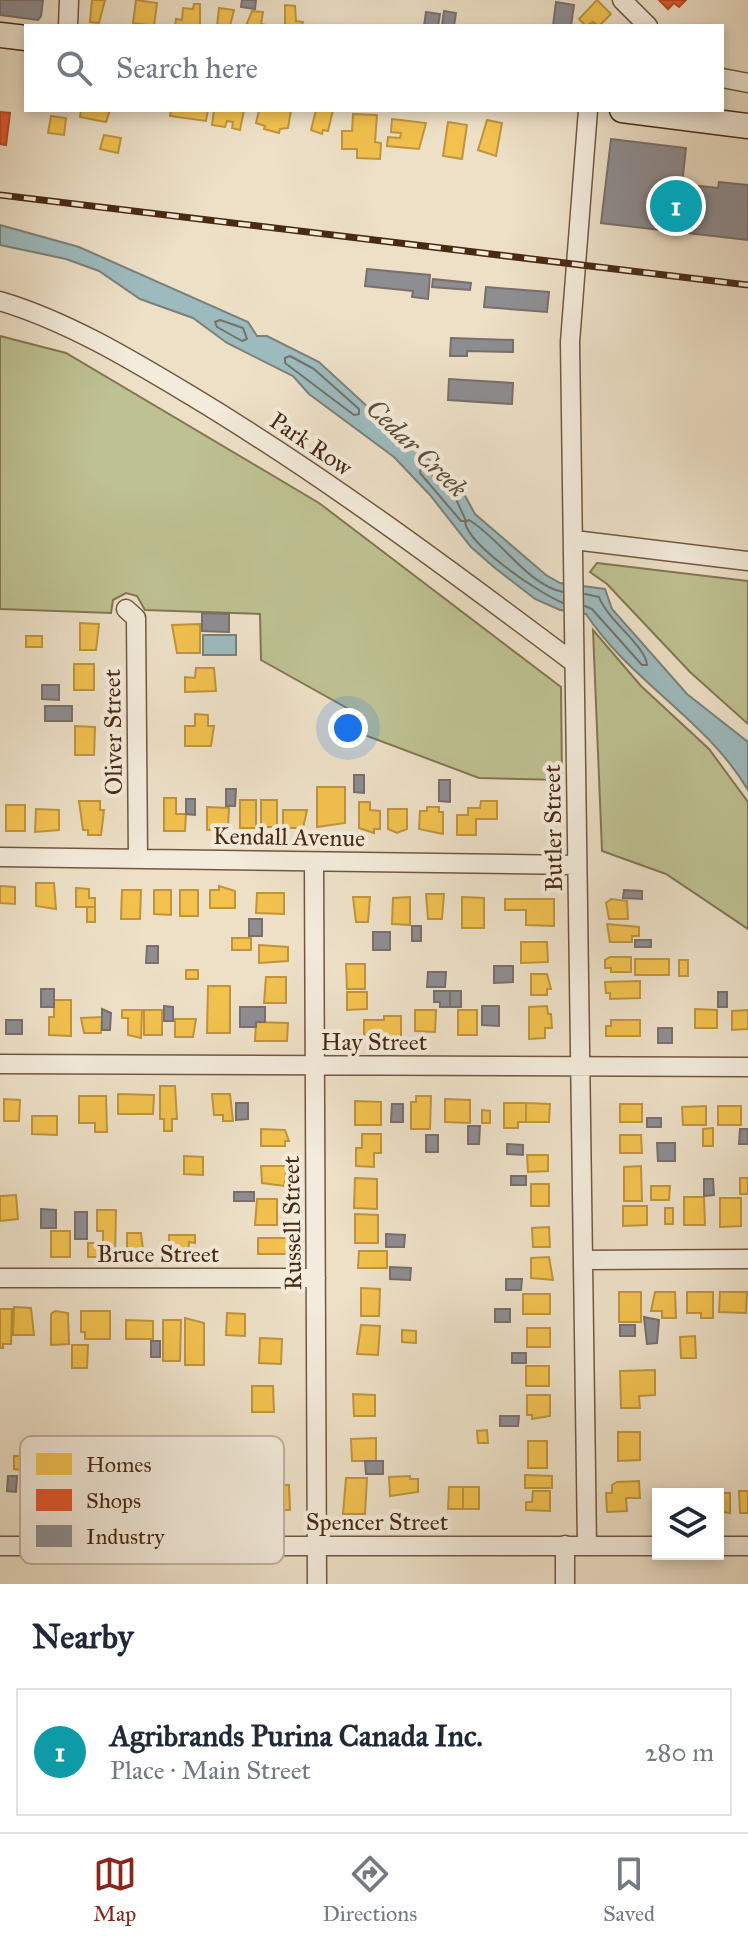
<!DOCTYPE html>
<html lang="en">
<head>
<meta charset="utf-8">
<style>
  body { margin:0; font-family:"IM FELL Great Primer",serif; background:#f2f2f3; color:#1f2937 }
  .controls { position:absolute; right:24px; bottom:24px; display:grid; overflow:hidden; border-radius:0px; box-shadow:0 4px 12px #0003 }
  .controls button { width:72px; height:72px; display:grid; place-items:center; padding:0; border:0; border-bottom:2px solid #e0e1e3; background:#fff; color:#1f2937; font:40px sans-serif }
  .you { position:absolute; left:348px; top:728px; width:28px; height:28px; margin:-20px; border:6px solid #fff; border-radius:50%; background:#1a73e8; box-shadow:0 0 0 12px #1a73e833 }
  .badge { display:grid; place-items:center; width:52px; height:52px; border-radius:50%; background:#8f2418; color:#fff; font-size:26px; font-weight:700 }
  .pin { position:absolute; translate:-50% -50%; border:4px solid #fff; box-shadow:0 2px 8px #0006 }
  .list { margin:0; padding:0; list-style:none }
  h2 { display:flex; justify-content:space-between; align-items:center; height:104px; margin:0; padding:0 32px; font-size:34px }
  h2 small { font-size:26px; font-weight:400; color:#747a83 }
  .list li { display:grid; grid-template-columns:52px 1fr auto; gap:24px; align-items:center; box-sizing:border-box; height:128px; margin:0 16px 16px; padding:0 16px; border:2px solid #e0e1e3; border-radius:0px }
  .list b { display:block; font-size:30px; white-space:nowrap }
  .list p { margin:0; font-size:26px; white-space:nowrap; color:#747a83 }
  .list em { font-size:26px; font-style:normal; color:#747a83 }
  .icon { flex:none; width:44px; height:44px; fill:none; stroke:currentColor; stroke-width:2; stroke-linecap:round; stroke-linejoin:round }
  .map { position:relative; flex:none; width:748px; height:1584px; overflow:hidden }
  .search { position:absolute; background:#fff; box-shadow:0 4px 12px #0003; left:24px; right:24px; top:24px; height:88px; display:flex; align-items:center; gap:20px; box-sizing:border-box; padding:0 28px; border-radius:0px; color:#747a83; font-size:30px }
  .sheet { height:248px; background:#fff }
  nav { display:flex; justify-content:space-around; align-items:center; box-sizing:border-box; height:112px; border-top:2px solid #e0e1e3; background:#fff; font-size:22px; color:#747a83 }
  nav a { display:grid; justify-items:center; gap:4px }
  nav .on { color:#8f2418 }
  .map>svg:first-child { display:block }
</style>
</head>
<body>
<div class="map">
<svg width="748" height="1584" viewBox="0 0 748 1584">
  <rect width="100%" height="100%" fill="#ede0c7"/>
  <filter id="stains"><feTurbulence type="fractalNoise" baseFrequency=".0025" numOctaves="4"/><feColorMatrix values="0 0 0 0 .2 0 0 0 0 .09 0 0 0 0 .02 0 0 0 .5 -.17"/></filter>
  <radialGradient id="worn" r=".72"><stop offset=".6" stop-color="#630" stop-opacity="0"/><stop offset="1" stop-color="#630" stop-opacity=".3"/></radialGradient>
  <path fill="#bec192" stroke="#847652" stroke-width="2" d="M 0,336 L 66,353 L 319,503 L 561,687 L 562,780 L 479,778 L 354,731 L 354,712 L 261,660 L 260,614 L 145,610 L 137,596 L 126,593 L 113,600 L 111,613 L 0,609 Z
    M 597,563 L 748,581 L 748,724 L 690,672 L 607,584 L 590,572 Z
    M 593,630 L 641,686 L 709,749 L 748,802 L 748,929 L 666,874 L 602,851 Z"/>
  <path fill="#9dbbbf" stroke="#7b817a" stroke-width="2" d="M 0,225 L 79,247 L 248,322 L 257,336 L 267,336 L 319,362 L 407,443 L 457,481 L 475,514 L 546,575 L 560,583 L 605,589 L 612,609 L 687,694 L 748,742 L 748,790 C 706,719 631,682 586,614 L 560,610 L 535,599 L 495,568 L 471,547 L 430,495 L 394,457 L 309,394 L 293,376 L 227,343 L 193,318 L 140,299 L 99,271 L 66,259 L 0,245 Z
    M 203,635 L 236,635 L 236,655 L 203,655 Z"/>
  <path fill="#f2c14e" stroke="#bf943c" stroke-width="2" d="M 92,0 L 105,0 L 99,23 L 90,22 Z
    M 136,0 L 157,3 L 154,26 L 133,23 Z
    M 597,0 L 611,14 L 599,26 L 593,22 L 586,26 L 579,19 Z
    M 194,4 L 200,4 L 200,26 L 175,26 L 176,19 L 182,20 L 183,8 L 193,9 Z
    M 285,5 L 295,6 L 296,21 L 303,22 L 302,26 L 285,26 Z
    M 219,8 L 234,10 L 230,26 L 217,26 Z
    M 252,11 L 263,12 L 261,24 L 271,26 L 246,26 Z
    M 81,110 L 110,110 L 106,122 L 80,117 Z
    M 171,110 L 208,110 L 206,121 L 170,116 Z
    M 214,110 L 244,110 L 240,130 L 232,128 L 233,122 L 227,121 L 225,127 L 212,125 Z
    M 259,110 L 291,110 L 288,128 L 280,129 L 279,133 L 264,129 L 265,126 L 256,123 Z
    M 316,110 L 333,110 L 328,131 L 323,130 L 322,134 L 311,130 Z
    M 353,114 L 377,115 L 375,142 L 381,143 L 380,159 L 357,158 L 357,149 L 342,149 L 342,131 L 352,131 Z
    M 51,116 L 66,118 L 64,135 L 48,133 Z
    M 392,119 L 426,123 L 419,149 L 387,146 L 388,137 L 400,138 L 401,133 L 391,132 Z
    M 487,120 L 502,123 L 496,156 L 478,150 Z
    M 448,122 L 467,125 L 462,159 L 443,156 Z
    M 104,135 L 121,138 L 118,153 L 100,149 Z
    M 80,623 L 99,624 L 96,650 L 80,650 Z
    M 200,624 L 200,653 L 177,653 L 172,625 Z
    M 26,636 L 42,636 L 42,647 L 26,647 Z
    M 74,664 L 94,664 L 94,690 L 74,690 Z
    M 196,668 L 214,668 L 216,691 L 185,692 L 185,677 L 195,678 Z
    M 195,714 L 208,715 L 208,726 L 214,726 L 211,746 L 185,746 L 185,726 L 195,726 Z
    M 75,726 L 95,727 L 94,755 L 75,755 Z
    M 317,787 L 345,787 L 345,823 L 317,827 Z
    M 164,798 L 176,798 L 176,814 L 186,814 L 185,831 L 164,831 Z
    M 240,800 L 256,800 L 256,828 L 240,828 Z
    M 261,800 L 277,800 L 277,827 L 261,827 Z
    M 79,801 L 100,801 L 100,810 L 104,810 L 101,835 L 88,835 L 88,830 L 83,830 Z
    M 481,801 L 497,801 L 497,819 L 476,819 L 476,835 L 457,835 L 457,815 L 468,815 L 468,808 L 480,808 Z
    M 359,802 L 370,802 L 370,810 L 380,811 L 380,829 L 374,829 L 374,833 L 359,828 Z
    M 6,805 L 25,805 L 25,831 L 6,831 Z
    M 207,807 L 229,808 L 228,828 L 207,830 Z
    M 427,807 L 439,807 L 439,812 L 443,812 L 443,834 L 419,829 L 420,811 L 427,811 Z
    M 36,809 L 59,810 L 59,830 L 35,832 Z
    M 388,809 L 407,809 L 407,829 L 397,833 L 388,829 Z
    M 283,810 L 307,810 L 303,828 L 283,828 Z
    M 36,883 L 54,883 L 56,909 L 36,906 Z
    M 0,886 L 15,887 L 15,904 L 0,903 Z
    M 219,886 L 235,891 L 235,908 L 210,908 L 210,890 L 219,890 Z
    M 76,888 L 89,889 L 89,898 L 95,898 L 95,907 L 76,907 Z
    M 122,890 L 141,890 L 140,919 L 121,919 Z
    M 154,890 L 171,890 L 171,915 L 154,914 Z
    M 180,890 L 198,890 L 198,916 L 180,916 Z
    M 257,893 L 284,893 L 284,914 L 256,913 Z
    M 426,894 L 444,894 L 442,919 L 428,919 Z
    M 353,897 L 370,897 L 368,922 L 356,922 Z
    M 410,897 L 410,925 L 392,924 L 393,898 Z
    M 462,897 L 484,898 L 484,928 L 462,928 Z
    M 505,899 L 554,899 L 554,926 L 526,925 L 526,910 L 505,910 Z
    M 611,899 L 627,901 L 628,919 L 609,919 L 606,903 Z
    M 87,907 L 95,907 L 95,922 L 87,922 Z
    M 607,924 L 639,927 L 639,936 L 632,936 L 632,942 L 610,942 Z
    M 232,938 L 251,938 L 251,950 L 232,950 Z
    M 521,942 L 547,942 L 548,962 L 521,963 Z
    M 259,945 L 288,947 L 288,961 L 259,963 Z
    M 610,957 L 631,957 L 631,972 L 611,972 L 611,968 L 605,968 L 605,960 Z
    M 635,959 L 669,959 L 669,975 L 635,975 Z
    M 679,960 L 688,960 L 688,976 L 679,976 Z
    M 346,964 L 365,964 L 365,989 L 347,989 Z
    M 186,970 L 198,970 L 198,979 L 186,979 Z
    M 531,974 L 547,974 L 551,989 L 547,989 L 547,995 L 531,995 Z
    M 266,977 L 286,977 L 286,1003 L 264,1003 Z
    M 640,981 L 640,998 L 610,999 L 610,993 L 606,993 L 605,982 Z
    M 208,986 L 230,986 L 230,1033 L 207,1033 Z
    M 347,992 L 367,992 L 367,1009 L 347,1010 Z
    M 54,1000 L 71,1000 L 71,1036 L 49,1035 L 49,1017 L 54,1017 Z
    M 547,1006 L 548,1014 L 551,1014 L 552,1028 L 545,1028 L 545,1038 L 529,1039 L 529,1007 Z
    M 695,1009 L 717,1010 L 717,1028 L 695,1028 Z
    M 122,1010 L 142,1010 L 141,1038 L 128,1035 L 128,1018 L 122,1018 Z
    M 144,1010 L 162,1010 L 162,1035 L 144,1035 Z
    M 415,1010 L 436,1010 L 435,1032 L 415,1031 Z
    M 458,1010 L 477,1010 L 477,1035 L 458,1035 Z
    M 748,1010 L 748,1029 L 732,1030 L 732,1011 Z
    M 384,1016 L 401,1016 L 401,1038 L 364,1035 L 364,1020 L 384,1020 Z
    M 102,1017 L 101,1033 L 84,1033 L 81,1018 Z
    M 175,1019 L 196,1019 L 193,1037 L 175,1037 Z
    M 611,1020 L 640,1020 L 640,1036 L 606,1036 L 606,1026 L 611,1026 Z
    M 256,1022 L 288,1023 L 287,1041 L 255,1041 Z
    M 160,1086 L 175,1086 L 177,1119 L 172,1119 L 172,1131 L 164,1131 L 164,1119 L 160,1119 Z
    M 118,1094 L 154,1095 L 153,1114 L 118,1114 Z
    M 212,1094 L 230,1094 L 233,1121 L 223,1121 L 223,1115 L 214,1115 Z
    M 79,1096 L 106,1096 L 107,1132 L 95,1132 L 95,1123 L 79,1123 Z
    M 416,1096 L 431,1096 L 430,1129 L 411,1129 L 411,1102 L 416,1102 Z
    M 4,1099 L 20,1100 L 19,1121 L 4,1121 Z
    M 445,1099 L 470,1100 L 470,1123 L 445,1122 Z
    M 355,1101 L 381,1102 L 381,1125 L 355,1125 Z
    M 504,1103 L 526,1103 L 526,1122 L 518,1122 L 518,1128 L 504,1128 Z
    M 526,1103 L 550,1104 L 549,1122 L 526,1122 Z
    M 620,1104 L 642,1104 L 642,1122 L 620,1122 Z
    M 706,1106 L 706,1125 L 683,1125 L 682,1107 Z
    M 718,1106 L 741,1106 L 741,1125 L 718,1125 Z
    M 482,1110 L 490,1111 L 490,1123 L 482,1123 Z
    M 32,1116 L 57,1116 L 57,1135 L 32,1134 Z
    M 713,1128 L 713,1146 L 703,1146 L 703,1129 Z
    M 261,1129 L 285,1130 L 289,1141 L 285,1141 L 285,1146 L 261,1146 Z
    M 362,1134 L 381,1134 L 381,1153 L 374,1153 L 374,1167 L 356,1166 L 356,1148 L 362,1148 Z
    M 620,1135 L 641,1135 L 642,1153 L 620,1153 Z
    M 527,1155 L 548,1155 L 548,1171 L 528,1172 Z
    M 184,1156 L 203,1157 L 203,1175 L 184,1174 Z
    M 261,1166 L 287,1166 L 284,1186 L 262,1183 Z
    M 641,1166 L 642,1201 L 624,1201 L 624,1167 Z
    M 355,1178 L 377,1179 L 377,1209 L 354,1208 Z
    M 740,1178 L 748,1178 L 748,1194 L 740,1194 Z
    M 531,1184 L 549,1184 L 549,1206 L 531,1206 Z
    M 651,1186 L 670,1186 L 669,1200 L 651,1200 Z
    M 16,1195 L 18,1219 L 0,1221 L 0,1196 Z
    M 684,1197 L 704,1197 L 705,1225 L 684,1225 Z
    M 720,1198 L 741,1198 L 741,1226 L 720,1227 Z
    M 257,1199 L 277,1199 L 277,1225 L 255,1225 Z
    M 623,1206 L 647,1206 L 647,1225 L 623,1226 Z
    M 665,1208 L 673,1208 L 673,1224 L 665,1224 Z
    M 97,1210 L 116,1210 L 115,1257 L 88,1257 L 88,1243 L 103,1243 L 103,1231 L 97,1231 Z
    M 355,1214 L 378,1215 L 378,1243 L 355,1243 Z
    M 549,1227 L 550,1247 L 533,1247 L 532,1228 Z
    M 51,1231 L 70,1231 L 70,1257 L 51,1257 Z
    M 127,1233 L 141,1233 L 144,1258 L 127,1258 Z
    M 169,1235 L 195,1235 L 195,1243 L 189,1242 L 188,1257 L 169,1257 Z
    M 258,1238 L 290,1238 L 290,1254 L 258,1254 Z
    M 359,1251 L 387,1251 L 387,1268 L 358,1268 Z
    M 549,1257 L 553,1280 L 531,1278 L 531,1258 Z
    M 361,1288 L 380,1289 L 379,1316 L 361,1316 Z
    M 619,1292 L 641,1292 L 641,1322 L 619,1322 Z
    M 655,1292 L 675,1292 L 676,1318 L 662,1318 L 662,1311 L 651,1311 Z
    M 687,1292 L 713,1292 L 713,1318 L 701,1318 L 701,1313 L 687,1313 Z
    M 720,1292 L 747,1292 L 746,1313 L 719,1312 Z
    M 523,1294 L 550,1294 L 550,1314 L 523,1314 Z
    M 14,1307 L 31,1308 L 34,1335 L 13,1335 Z
    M 0,1309 L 12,1309 L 11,1344 L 3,1344 L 3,1348 L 0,1348 Z
    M 55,1311 L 68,1313 L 69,1344 L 51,1345 L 51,1314 Z
    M 81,1311 L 110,1311 L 110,1339 L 85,1339 L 85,1332 L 81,1332 Z
    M 227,1313 L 245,1314 L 245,1336 L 226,1335 Z
    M 185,1318 L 204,1323 L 204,1365 L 185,1365 Z
    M 126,1320 L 153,1321 L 153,1339 L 126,1339 Z
    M 163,1320 L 181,1320 L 180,1361 L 163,1361 Z
    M 361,1325 L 380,1326 L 378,1355 L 357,1354 Z
    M 527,1328 L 550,1328 L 550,1347 L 527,1347 Z
    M 402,1330 L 416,1331 L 416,1343 L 402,1342 Z
    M 695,1336 L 696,1358 L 681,1358 L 680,1337 Z
    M 260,1338 L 282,1339 L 281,1364 L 259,1363 Z
    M 72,1345 L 88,1345 L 87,1368 L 72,1368 Z
    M 526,1366 L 549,1366 L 549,1386 L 526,1386 Z
    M 655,1370 L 655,1395 L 639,1396 L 640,1408 L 621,1408 L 620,1371 Z
    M 252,1386 L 273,1386 L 274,1412 L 252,1412 Z
    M 353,1394 L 375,1395 L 375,1416 L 354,1416 Z
    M 527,1395 L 550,1395 L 550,1416 L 532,1419 L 532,1415 L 527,1415 Z
    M 487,1430 L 488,1443 L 478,1443 L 477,1431 Z
    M 618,1432 L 640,1432 L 640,1460 L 618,1461 Z
    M 376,1438 L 376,1461 L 352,1461 L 351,1439 Z
    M 528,1441 L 547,1441 L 547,1468 L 528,1468 Z
    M 14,1456 L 22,1456 L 22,1470 L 14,1469 Z
    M 525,1475 L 552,1476 L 552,1488 L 525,1488 Z
    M 410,1476 L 410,1479 L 418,1479 L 418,1492 L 390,1496 L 389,1477 Z
    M 346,1478 L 367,1478 L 365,1514 L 343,1514 Z
    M 639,1481 L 640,1498 L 626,1498 L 627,1511 L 607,1512 L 606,1493 L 612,1493 L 612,1485 L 617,1482 Z
    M 271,1485 L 289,1485 L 290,1510 L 272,1510 L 272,1506 L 265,1506 L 265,1494 L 271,1494 Z
    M 449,1487 L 463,1487 L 463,1509 L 448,1509 Z
    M 463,1487 L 479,1487 L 479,1509 L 463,1509 Z
    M 689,1489 L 689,1494 L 658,1494 L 658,1509 L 654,1509 L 654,1491 Z
    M 693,1489 L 720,1489 L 720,1493 L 730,1493 L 730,1513 L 718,1511 L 718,1494 L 693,1494 Z
    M 533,1491 L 550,1491 L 550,1511 L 526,1510 L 526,1502 L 532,1502 Z
    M 739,1491 L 748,1491 L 748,1513 L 740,1513 Z"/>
  <path fill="#e4572e" stroke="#b64a26" stroke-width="2" d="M 659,0 L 686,0 L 679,7 L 674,3 L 668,9 Z
    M 0,112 L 10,113 L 6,145 L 0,144 Z"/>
  <path fill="#8d8d92" stroke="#796f6c" stroke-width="2" d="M 0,0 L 43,0 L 41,16 L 38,20 L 0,15 Z
    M 242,0 L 256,0 L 255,9 L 241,7 Z
    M 556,2 L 574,5 L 571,26 L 553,26 Z
    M 444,11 L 456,13 L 454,26 L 442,26 Z
    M 426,12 L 440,14 L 438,26 L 424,26 Z
    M 611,139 L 686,148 L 682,184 L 718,188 L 719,182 L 748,185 L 748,240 L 601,223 Z
    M 367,269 L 430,275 L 428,299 L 412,297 L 413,291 L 365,286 Z
    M 433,279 L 471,283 L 470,290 L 432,287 Z
    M 486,287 L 549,292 L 547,312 L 484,307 Z
    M 451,338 L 513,340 L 513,352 L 467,351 L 467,356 L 450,356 Z
    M 449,379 L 513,383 L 512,404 L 448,400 Z
    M 202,613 L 229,614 L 229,632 L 202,631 Z
    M 42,685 L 59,685 L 59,700 L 42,699 Z
    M 45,706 L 72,706 L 72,721 L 45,721 Z
    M 354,775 L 364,775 L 364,793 L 354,792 Z
    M 439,780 L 450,780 L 450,802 L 439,801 Z
    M 226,789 L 236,789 L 235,806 L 226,806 Z
    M 186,799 L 195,799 L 195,815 L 186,814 Z
    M 624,890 L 642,891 L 642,899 L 623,898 Z
    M 249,919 L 262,919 L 262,936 L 249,936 Z
    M 412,926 L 421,926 L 421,941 L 412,941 Z
    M 373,932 L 390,932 L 390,950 L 373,950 Z
    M 635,940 L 651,940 L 651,947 L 635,947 Z
    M 147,946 L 158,946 L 158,963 L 146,963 Z
    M 494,966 L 513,966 L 513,982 L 494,983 Z
    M 428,972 L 446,972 L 445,987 L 427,987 Z
    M 41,989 L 54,989 L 54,1007 L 41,1007 Z
    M 434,991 L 450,991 L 450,1007 L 440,1007 L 440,1002 L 434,1002 Z
    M 450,991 L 461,991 L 461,1007 L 450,1007 Z
    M 718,992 L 727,992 L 727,1007 L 718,1007 Z
    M 164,1006 L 173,1007 L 173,1021 L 164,1021 Z
    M 482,1006 L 499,1006 L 499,1026 L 482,1025 Z
    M 240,1007 L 265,1007 L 265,1022 L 256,1022 L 256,1027 L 240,1027 Z
    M 102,1009 L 111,1013 L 110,1030 L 102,1030 Z
    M 6,1020 L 22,1020 L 22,1034 L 6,1034 Z
    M 658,1028 L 672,1028 L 672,1043 L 658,1043 Z
    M 236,1103 L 248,1103 L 248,1119 L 236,1120 Z
    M 392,1104 L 403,1104 L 403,1122 L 391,1122 Z
    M 647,1118 L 661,1118 L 661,1127 L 647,1127 Z
    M 468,1126 L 480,1126 L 479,1144 L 468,1144 Z
    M 740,1129 L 748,1129 L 748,1144 L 739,1144 Z
    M 426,1135 L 438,1135 L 438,1152 L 426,1152 Z
    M 657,1143 L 675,1143 L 675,1161 L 658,1161 Z
    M 507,1144 L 523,1145 L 523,1155 L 507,1154 Z
    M 511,1176 L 526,1176 L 526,1185 L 511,1185 Z
    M 704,1179 L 713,1179 L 714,1195 L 704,1196 Z
    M 234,1192 L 254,1192 L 254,1201 L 234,1201 Z
    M 41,1209 L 56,1210 L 56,1228 L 41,1228 Z
    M 75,1212 L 87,1212 L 87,1239 L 75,1239 Z
    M 386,1234 L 405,1235 L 404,1247 L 386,1247 Z
    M 390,1267 L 411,1268 L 410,1280 L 390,1279 Z
    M 506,1279 L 522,1279 L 521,1290 L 506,1290 Z
    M 495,1309 L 510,1309 L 510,1322 L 495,1322 Z
    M 644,1317 L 659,1320 L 657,1343 L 647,1344 Z
    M 620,1325 L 635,1325 L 635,1336 L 620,1336 Z
    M 151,1341 L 160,1341 L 160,1357 L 151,1357 Z
    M 512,1353 L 526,1353 L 526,1363 L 512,1363 Z
    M 500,1416 L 519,1416 L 518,1426 L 500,1426 Z
    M 365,1461 L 383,1461 L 383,1474 L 366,1474 Z
    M 8,1476 L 17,1476 L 16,1492 L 7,1491 Z"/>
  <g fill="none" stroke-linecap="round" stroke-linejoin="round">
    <path stroke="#737268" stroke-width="2" d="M 220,320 L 243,328 L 247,339 L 242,341 L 217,327 L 215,322 Z
      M 290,356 L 314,369 L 359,409 L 359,414 L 354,415 L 285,363 L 285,358 Z
      M 421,468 L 450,486 L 466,521 L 461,521 L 420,473 Z
      M 563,592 C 526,584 501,539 469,520 L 465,522 C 469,546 539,593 563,603
      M 585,594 L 599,597 C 608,621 646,646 647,665 L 642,665 L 592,609 L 585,606"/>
    <g stroke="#72583f" stroke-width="21">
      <path id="street" d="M 622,0 L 648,26
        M 68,26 L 69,0
        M 722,78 L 748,83
        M 0,301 C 67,321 130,359 190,395 C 323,475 449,569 573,662
        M 574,540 L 748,561
        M 126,609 L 136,618 L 138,859
        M 0,857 L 577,865
        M 314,862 L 317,1584
        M 0,1064 L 748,1067
        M 583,1260 L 748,1259
        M 0,1278 L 316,1278
        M 565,1545 L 565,1584
        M 0,1546 L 658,1546
        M 587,1546 L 570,342 L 588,110
        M 718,1546 L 748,1546"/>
    </g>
    <g stroke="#492a12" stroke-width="27">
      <path id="secondary" d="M 0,35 L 26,38
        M 622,110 L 748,126"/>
    </g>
    <use href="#street" stroke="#f3ebdb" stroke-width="18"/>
    <use href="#secondary" stroke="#f3ebdb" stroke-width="24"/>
    <g stroke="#492a12" stroke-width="7">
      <path id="rail" d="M 0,195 L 748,285"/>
    </g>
    <use href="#rail" stroke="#f3ebdb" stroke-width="4" stroke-dasharray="12" stroke-linecap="butt"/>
  </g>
  <g text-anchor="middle" stroke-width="8" stroke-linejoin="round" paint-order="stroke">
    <g font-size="24" fill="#492a12" stroke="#f3ebdb">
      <text transform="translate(311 444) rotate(34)" y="8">Park Row</text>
      <text transform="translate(113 732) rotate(-91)" y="8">Oliver Street</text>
      <text transform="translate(553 828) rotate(-91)" y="8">Butler Street</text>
      <text transform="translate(289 837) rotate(1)" y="8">Kendall Avenue</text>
      <text x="374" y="1050">Hay Street</text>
      <text transform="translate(292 1223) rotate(-91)" y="8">Russell Street</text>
      <text x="158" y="1262">Bruce Street</text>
      <text x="377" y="1530">Spencer Street</text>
    </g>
    <g font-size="26" font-style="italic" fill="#5e4e3d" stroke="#f3ebdb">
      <text transform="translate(417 448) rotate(44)" y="9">Cedar Creek</text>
    </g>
  </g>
  <rect x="20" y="1436" width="264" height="128" rx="12" fill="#f3ebdb" stroke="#c0b19f" stroke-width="2"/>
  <rect x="36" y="1453" width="36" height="22" fill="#f2c14e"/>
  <rect x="36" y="1489" width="36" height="22" fill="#e4572e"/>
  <rect x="36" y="1525" width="36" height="22" fill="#8d8d92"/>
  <g font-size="22" fill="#492a12">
    <text x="86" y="1472">Homes</text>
    <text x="86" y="1508">Shops</text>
    <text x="86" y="1544">Industry</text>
  </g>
  <rect width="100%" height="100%" filter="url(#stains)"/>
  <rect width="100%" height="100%" fill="url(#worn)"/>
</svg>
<div class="controls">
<button><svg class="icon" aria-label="layers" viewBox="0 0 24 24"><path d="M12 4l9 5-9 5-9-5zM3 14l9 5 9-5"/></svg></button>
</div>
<div class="you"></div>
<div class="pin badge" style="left:676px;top:206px;background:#0f9aa8">1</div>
<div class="search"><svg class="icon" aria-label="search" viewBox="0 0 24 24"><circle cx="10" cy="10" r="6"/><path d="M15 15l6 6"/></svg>Search here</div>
</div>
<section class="sheet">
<h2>Nearby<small></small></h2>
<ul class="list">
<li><span class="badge" style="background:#0f9aa8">1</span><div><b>Agribrands Purina Canada Inc.</b><p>Place · Main Street</p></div><em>280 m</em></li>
</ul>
</section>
<nav>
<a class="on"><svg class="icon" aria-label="map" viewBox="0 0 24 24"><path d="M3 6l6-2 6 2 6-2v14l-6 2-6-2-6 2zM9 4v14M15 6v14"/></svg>Map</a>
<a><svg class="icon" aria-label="directions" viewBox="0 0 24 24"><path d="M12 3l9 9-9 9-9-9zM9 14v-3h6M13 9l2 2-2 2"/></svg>Directions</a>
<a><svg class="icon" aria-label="saved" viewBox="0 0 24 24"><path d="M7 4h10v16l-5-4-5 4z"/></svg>Saved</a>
</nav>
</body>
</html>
